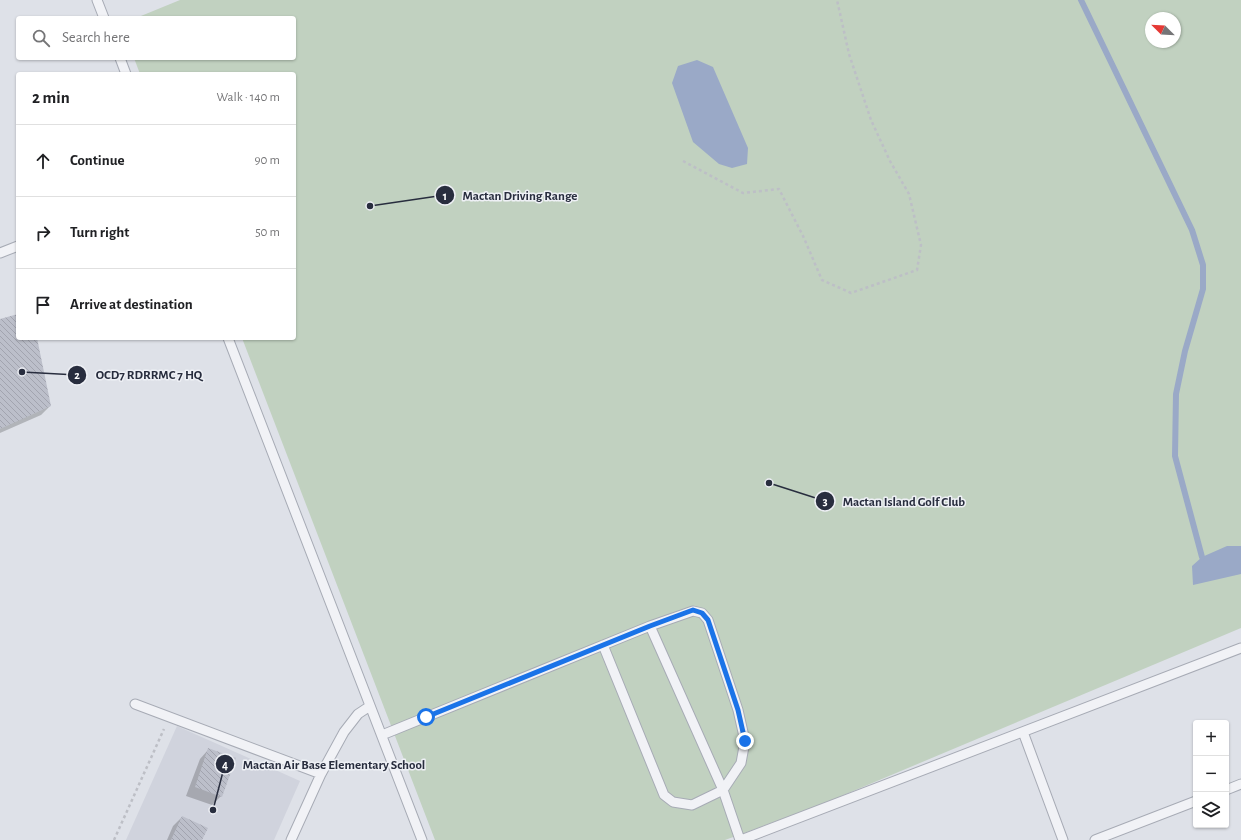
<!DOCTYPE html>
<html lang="en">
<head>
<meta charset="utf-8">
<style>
  body { margin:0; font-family:"Alegreya Sans",sans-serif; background:#f6f6f6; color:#202124 }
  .controls { position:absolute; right:12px; bottom:12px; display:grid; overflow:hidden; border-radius:4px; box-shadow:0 1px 3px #0004 }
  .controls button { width:36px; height:36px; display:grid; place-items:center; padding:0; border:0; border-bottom:1px solid #e0e0e0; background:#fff; color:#202124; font:20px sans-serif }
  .compass { position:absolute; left:1145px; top:12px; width:36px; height:36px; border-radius:50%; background:#fff; box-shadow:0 1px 3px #0004; rotate:294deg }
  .stop { position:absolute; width:12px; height:12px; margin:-9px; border:3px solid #1a73e8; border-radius:50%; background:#fff }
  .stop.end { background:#1a73e8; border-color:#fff; box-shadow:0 1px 4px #0008 }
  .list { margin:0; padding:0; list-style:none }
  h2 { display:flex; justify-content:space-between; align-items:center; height:52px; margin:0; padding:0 16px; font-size:17px }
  h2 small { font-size:13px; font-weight:400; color:#757577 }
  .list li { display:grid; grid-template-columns:26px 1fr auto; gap:12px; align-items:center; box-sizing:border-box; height:72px; padding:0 16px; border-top:1px solid #e0e0e0 }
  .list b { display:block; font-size:15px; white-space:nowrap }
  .list em { font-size:13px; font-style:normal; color:#757577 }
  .icon { flex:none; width:22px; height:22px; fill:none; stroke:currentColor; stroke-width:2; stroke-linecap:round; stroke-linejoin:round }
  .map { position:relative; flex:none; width:1241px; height:840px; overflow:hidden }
  .search { position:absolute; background:#fff; box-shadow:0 1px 3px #0004; left:16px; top:16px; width:280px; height:44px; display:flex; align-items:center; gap:10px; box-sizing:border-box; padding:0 14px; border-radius:4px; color:#757577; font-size:15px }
  .panel { position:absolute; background:#fff; box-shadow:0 1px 3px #0004; left:16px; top:72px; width:280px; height:268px; border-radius:4px }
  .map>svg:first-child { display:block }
</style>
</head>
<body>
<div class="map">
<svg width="1241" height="840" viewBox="0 0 1241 840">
  <defs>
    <pattern id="building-back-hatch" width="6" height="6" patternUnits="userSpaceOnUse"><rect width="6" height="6" fill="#bcbfca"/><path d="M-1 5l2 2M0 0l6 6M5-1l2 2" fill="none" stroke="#a2a4af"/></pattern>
  </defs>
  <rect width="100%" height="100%" fill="#dee1e8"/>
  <path fill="#d0d3dd" d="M 177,726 L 300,781 L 274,840 L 126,840 Z"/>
  <path fill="#c1d1c0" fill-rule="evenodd" d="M 180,0 L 1241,0 L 1241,628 L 820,805 L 725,840 L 435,840 L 242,338 L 294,338 L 294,74 L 140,74 L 134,58 L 294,58 L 294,18 L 136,18 ZM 1151,18 L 1175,18 L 1175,42 L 1151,42 Z"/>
  <path fill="#9aa9c7" d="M 697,60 L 713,67 L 748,148 L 747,164 L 732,168 L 719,164 L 693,142 L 672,83 L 678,66 Z
    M 1227,546 L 1241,546 L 1241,574 L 1193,585 L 1192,566 L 1202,557 Z"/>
  <path fill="#0003" d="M 18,315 L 18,338 L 36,338 L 50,406 L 41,415 L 0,433 L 0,321 Z
    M 208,750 L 221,796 L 212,805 L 186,796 L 200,759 Z
    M 182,817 L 201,840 L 167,840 L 173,826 Z"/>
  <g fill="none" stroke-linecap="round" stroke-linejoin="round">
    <path stroke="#9aa9c7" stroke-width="6" d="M 1081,0 L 1192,230 L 1203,265 L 1203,289 L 1185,351 L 1176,394 L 1175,456 L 1202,557"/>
  </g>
  <path fill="url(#building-back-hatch)" d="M 18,314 L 18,338 L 37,338 L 51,406 L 0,429 L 0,319 Z
    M 208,748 L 236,758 L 222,797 L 195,787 Z
    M 182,816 L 208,828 L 202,840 L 171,840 Z"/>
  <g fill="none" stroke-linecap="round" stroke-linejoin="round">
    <g stroke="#a7abb5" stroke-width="11">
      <path id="lane" d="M 97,0 L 104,18
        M 120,58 L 126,74
        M 0,253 L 18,246
        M 228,338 L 422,840
        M 650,626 L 723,790 L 740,840
        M 135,704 L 321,774
        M 1023,732 L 1063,840
        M 382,735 L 650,626 L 693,611 L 702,613 L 708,620 L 738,710 L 745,741 L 741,763 L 723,790 L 692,805 L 673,802 L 664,795 L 603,645
        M 1226,790 L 1241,784
        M 291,840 L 321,774 L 344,732 L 358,714 L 370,706
        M 741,840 L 1241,648
        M 1095,840 L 1196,801"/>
    </g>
    <path stroke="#bdbfc6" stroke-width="2.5" stroke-dasharray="3 3" stroke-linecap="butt" d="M 683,161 L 743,193 L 779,189 L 803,236 L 822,280 L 851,293 L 917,270 L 921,245 L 909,194 L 890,161 L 871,120 L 849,54 L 837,0
      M 114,840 L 164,729"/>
    <use href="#lane" stroke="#f1f2f6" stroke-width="9"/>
  </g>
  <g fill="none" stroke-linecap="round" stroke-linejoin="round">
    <path stroke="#1a73e8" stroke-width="5" d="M 426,717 L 650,626 L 693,610 L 702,613 L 708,620 L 738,710 L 745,741"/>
  </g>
  <path fill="none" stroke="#282d3e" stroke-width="1.5" d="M370 206L445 195M22 372L77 375M769 483L825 501M213 810L225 764"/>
  <g fill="#282d3e" stroke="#eef0f5" stroke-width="1.5">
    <circle cx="370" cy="206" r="4"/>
    <circle cx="22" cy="372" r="4"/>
    <circle cx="769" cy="483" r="4"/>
    <circle cx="213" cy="810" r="4"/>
    <circle cx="445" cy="195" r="10"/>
    <circle cx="77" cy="375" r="10"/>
    <circle cx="825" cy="501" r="10"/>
    <circle cx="225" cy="764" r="10"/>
  </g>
  <g font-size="12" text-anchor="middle" font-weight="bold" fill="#fff">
    <text x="445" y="200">1</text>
    <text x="77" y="379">2</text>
    <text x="825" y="505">3</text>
    <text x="225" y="769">4</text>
  </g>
  <g font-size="13" text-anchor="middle" font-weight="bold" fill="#282d3e" stroke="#eef0f5" stroke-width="3" stroke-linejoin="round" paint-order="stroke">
    <text x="520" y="200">Mactan Driving Range</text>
    <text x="149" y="379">OCD7 RDRRMC 7 HQ</text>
    <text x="904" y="506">Mactan Island Golf Club</text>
    <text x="334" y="769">Mactan Air Base Elementary School</text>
  </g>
</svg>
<div class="controls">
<button>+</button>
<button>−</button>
<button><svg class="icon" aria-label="layers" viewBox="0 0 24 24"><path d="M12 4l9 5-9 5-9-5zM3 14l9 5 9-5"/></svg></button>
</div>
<svg class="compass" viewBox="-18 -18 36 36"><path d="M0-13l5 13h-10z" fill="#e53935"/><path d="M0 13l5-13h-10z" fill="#757577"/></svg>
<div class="stop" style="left:426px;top:717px"></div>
<div class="stop end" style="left:745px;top:741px"></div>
<div class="search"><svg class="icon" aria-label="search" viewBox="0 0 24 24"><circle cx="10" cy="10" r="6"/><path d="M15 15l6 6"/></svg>Search here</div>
<section class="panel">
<h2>2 min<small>Walk · 140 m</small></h2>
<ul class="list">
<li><svg class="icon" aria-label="ahead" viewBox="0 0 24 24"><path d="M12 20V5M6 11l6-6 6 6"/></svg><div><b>Continue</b></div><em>90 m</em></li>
<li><svg class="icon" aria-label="right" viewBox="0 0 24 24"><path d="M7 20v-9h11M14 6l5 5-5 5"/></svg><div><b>Turn right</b></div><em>50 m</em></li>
<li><svg class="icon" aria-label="arrive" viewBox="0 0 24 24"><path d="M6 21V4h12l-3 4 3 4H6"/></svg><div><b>Arrive at destination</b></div></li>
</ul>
</section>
</div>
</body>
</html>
